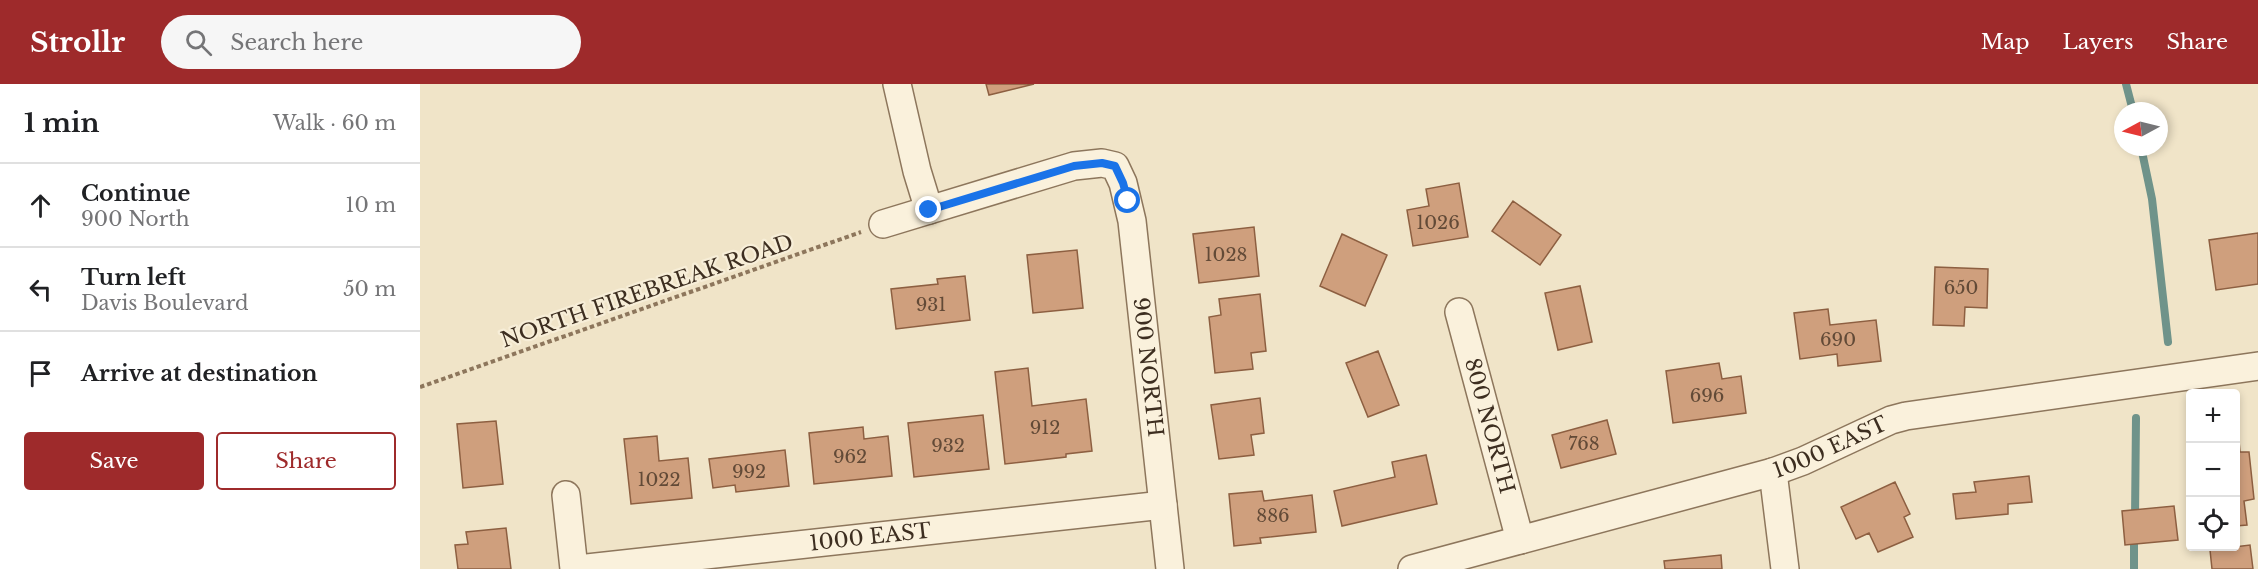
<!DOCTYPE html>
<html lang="en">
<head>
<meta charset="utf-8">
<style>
  body { margin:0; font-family:"Libre Baskerville",serif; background:#f6f6f6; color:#202124 }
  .controls { position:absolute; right:18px; bottom:18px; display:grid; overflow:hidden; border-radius:6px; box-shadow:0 3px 9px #0003 }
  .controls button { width:54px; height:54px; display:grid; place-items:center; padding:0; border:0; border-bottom:2px solid #e0e0e0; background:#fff; color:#202124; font:30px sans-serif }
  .compass { position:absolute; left:1694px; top:18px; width:54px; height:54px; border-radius:50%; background:#fff; box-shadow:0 3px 9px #0003; rotate:263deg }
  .stop { position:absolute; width:18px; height:18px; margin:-14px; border:4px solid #1a73e8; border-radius:50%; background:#fff }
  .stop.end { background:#1a73e8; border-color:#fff; box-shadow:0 2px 6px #0008 }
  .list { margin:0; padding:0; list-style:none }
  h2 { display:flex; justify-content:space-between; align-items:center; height:78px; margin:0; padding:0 24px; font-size:26px }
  h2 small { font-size:20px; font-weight:400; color:#757577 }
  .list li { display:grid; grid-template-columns:39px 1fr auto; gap:18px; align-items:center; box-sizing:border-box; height:84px; padding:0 24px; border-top:2px solid #e0e0e0 }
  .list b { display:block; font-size:22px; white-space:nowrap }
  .list p { margin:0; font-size:20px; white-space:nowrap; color:#757577 }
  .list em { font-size:20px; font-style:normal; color:#757577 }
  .actions { display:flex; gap:12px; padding:18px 24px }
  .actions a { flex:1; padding:14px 0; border:2px solid #9e2a2b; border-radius:6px; text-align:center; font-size:21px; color:#9e2a2b }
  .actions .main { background:#9e2a2b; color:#fff }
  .icon { flex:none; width:33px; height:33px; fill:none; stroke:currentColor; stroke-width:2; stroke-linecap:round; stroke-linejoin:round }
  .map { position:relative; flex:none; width:1838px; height:485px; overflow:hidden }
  header { display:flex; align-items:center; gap:36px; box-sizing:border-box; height:84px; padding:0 30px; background:#9e2a2b; color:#fff }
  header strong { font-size:28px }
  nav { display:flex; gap:33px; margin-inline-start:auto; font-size:21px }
  .search { width:420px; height:54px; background:#f6f6f6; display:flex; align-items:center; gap:15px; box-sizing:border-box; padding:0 21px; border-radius:33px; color:#757577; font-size:22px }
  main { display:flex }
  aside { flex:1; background:#fff }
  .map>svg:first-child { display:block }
</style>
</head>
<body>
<header>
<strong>Strollr</strong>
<div class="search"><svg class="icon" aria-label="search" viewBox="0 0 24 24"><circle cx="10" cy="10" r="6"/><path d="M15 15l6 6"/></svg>Search here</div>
<nav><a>Map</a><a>Layers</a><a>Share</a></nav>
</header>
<main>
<aside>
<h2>1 min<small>Walk · 60 m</small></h2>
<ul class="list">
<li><svg class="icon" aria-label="ahead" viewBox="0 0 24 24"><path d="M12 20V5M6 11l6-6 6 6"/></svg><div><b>Continue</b><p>900 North</p></div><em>10 m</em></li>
<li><svg class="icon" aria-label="left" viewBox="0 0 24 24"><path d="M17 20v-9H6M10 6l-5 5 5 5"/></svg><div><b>Turn left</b><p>Davis Boulevard</p></div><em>50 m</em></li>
<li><svg class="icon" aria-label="arrive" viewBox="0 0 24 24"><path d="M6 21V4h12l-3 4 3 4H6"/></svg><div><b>Arrive at destination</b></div></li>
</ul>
<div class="actions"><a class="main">Save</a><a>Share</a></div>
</aside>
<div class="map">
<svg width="1838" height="485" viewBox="0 0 1838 485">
  <rect width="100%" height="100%" fill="#f0e4c8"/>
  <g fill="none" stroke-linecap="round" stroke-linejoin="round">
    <path stroke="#6f938a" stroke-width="8" d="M 1706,0 L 1713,27
      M 1721,63 L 1732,115 L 1748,258
      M 1715,435 L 1716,334
      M 1714,485 L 1714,450"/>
  </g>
  <path fill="#cf9f7d" stroke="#8d5f41" stroke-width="1.5" d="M 566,0 L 614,0 L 569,11 Z
    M 1039,99 L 1048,153 L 993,162 L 987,126 L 1009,122 L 1006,105 Z
    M 1093,117 L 1141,151 L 1120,181 L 1072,147 Z
    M 834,143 L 839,192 L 779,199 L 773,150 Z
    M 1838,149 L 1838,200 L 1796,206 L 1789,156 Z
    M 922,150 L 967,171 L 945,222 L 900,202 Z
    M 657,166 L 663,224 L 613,229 L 607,171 Z
    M 1515,183 L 1568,185 L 1567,224 L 1545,223 L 1544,242 L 1513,241 Z
    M 545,192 L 550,236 L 476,245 L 471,205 L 518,200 L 517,195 Z
    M 1160,202 L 1172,258 L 1138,266 L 1125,209 Z
    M 840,210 L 846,267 L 831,269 L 833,285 L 795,289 L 789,233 L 801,231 L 799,215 Z
    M 1408,225 L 1410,241 L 1456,236 L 1461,277 L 1418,282 L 1417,270 L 1380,275 L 1374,229 Z
    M 958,267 L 979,321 L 948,333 L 926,279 Z
    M 1299,279 L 1302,295 L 1321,292 L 1326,329 L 1253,339 L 1246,287 Z
    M 608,284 L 612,322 L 666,315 L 672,367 L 646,370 L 646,373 L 585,380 L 575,288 Z
    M 840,314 L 844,349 L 831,351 L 834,371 L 799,375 L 791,321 Z
    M 563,331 L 569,385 L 494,393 L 488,339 Z
    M 1187,336 L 1196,370 L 1141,384 L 1132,351 Z
    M 76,337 L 83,400 L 43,404 L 37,340 Z
    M 443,343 L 444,355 L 468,352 L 472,392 L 394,400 L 389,349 Z
    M 1816,346 L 1818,346 L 1820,368 L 1829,368 L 1834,415 L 1824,417 L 1827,441 L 1816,442 Z
    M 237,352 L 239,377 L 268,374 L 272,414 L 211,420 L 204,355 Z
    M 365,366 L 369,402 L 316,408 L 315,401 L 293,404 L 289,375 Z
    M 1006,371 L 1017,420 L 922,442 L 914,407 L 975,393 L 972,378 Z
    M 1609,392 L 1612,418 L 1588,420 L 1588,430 L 1536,435 L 1533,410 L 1556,408 L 1554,398 Z
    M 1475,398 L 1490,430 L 1484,433 L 1493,453 L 1458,468 L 1449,449 L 1436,455 L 1421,423 Z
    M 842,407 L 844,417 L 892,411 L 896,448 L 840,454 L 841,459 L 814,462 L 809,410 Z
    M 1754,422 L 1758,456 L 1705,461 L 1702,427 Z
    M 86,444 L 91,485 L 38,485 L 35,461 L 48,460 L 46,448 Z
    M 1830,461 L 1833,485 L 1792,485 L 1790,466 Z
    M 1301,471 L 1302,485 L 1245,485 L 1244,477 Z"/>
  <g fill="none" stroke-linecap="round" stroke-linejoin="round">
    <g stroke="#8d765c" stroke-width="30">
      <g id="minor">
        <path d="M 477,0 L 497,87 L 509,126"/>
        <path id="s1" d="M 463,140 L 654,82 L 682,79 L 695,82 L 703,99 L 712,137 L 750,485"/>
        <path id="s2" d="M 1039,228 L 1100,456"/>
        <path d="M 1353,388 L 1365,485"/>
        <path d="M 146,411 L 154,485"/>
        <path id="s3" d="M 158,485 L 743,421"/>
        <path id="s4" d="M 992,485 L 1353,388 L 1383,377 L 1471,336 L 1486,332 L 1838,282"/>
      </g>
    </g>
    <path stroke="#8d765c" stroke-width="4" stroke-dasharray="4.5 3" stroke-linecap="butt" d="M 0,303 L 441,148"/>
    <use href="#minor" stroke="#faf1dc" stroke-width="27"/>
  </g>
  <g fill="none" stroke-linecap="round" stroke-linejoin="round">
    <path stroke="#1a73e8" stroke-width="8" d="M 509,126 L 654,82 L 682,79 L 695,82 L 703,99 L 708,117"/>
  </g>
  <g text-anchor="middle" stroke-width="4.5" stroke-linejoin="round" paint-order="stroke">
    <g font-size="18" fill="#624a37">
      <text x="1018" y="145">1026</text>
      <text x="806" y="177">1028</text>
      <text x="1541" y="210">650</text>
      <text x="511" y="227">931</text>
      <text x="1418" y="262">690</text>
      <text x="1287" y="318">696</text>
      <text x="625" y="350">912</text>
      <text x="1164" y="366">768</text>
      <text x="528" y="368">932</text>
      <text x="430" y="379">962</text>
      <text x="329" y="394">992</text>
      <text x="239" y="402">1022</text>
      <text x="853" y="438">886</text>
    </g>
    <g font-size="21" fill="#3d2e20" stroke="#f7eed8">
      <text transform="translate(227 207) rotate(-19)" y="7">NORTH FIREBREAK ROAD</text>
      <text dy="7" stroke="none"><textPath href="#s1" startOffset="446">900 NORTH</textPath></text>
      <text dy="7" stroke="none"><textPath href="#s2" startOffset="118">800 NORTH</textPath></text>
      <text dy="7" stroke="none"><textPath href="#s4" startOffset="436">1000 EAST</textPath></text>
      <text dy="7" stroke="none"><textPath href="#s3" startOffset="294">1000 EAST</textPath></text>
    </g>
  </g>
</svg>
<div class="controls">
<button>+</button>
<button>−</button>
<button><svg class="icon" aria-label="locate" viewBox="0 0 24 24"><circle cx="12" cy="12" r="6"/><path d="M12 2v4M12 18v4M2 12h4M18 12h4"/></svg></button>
</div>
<svg class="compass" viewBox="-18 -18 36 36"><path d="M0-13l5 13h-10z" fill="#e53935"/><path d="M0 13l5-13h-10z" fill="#757577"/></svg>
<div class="stop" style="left:708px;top:117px"></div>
<div class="stop end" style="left:509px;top:126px"></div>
</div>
</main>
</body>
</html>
